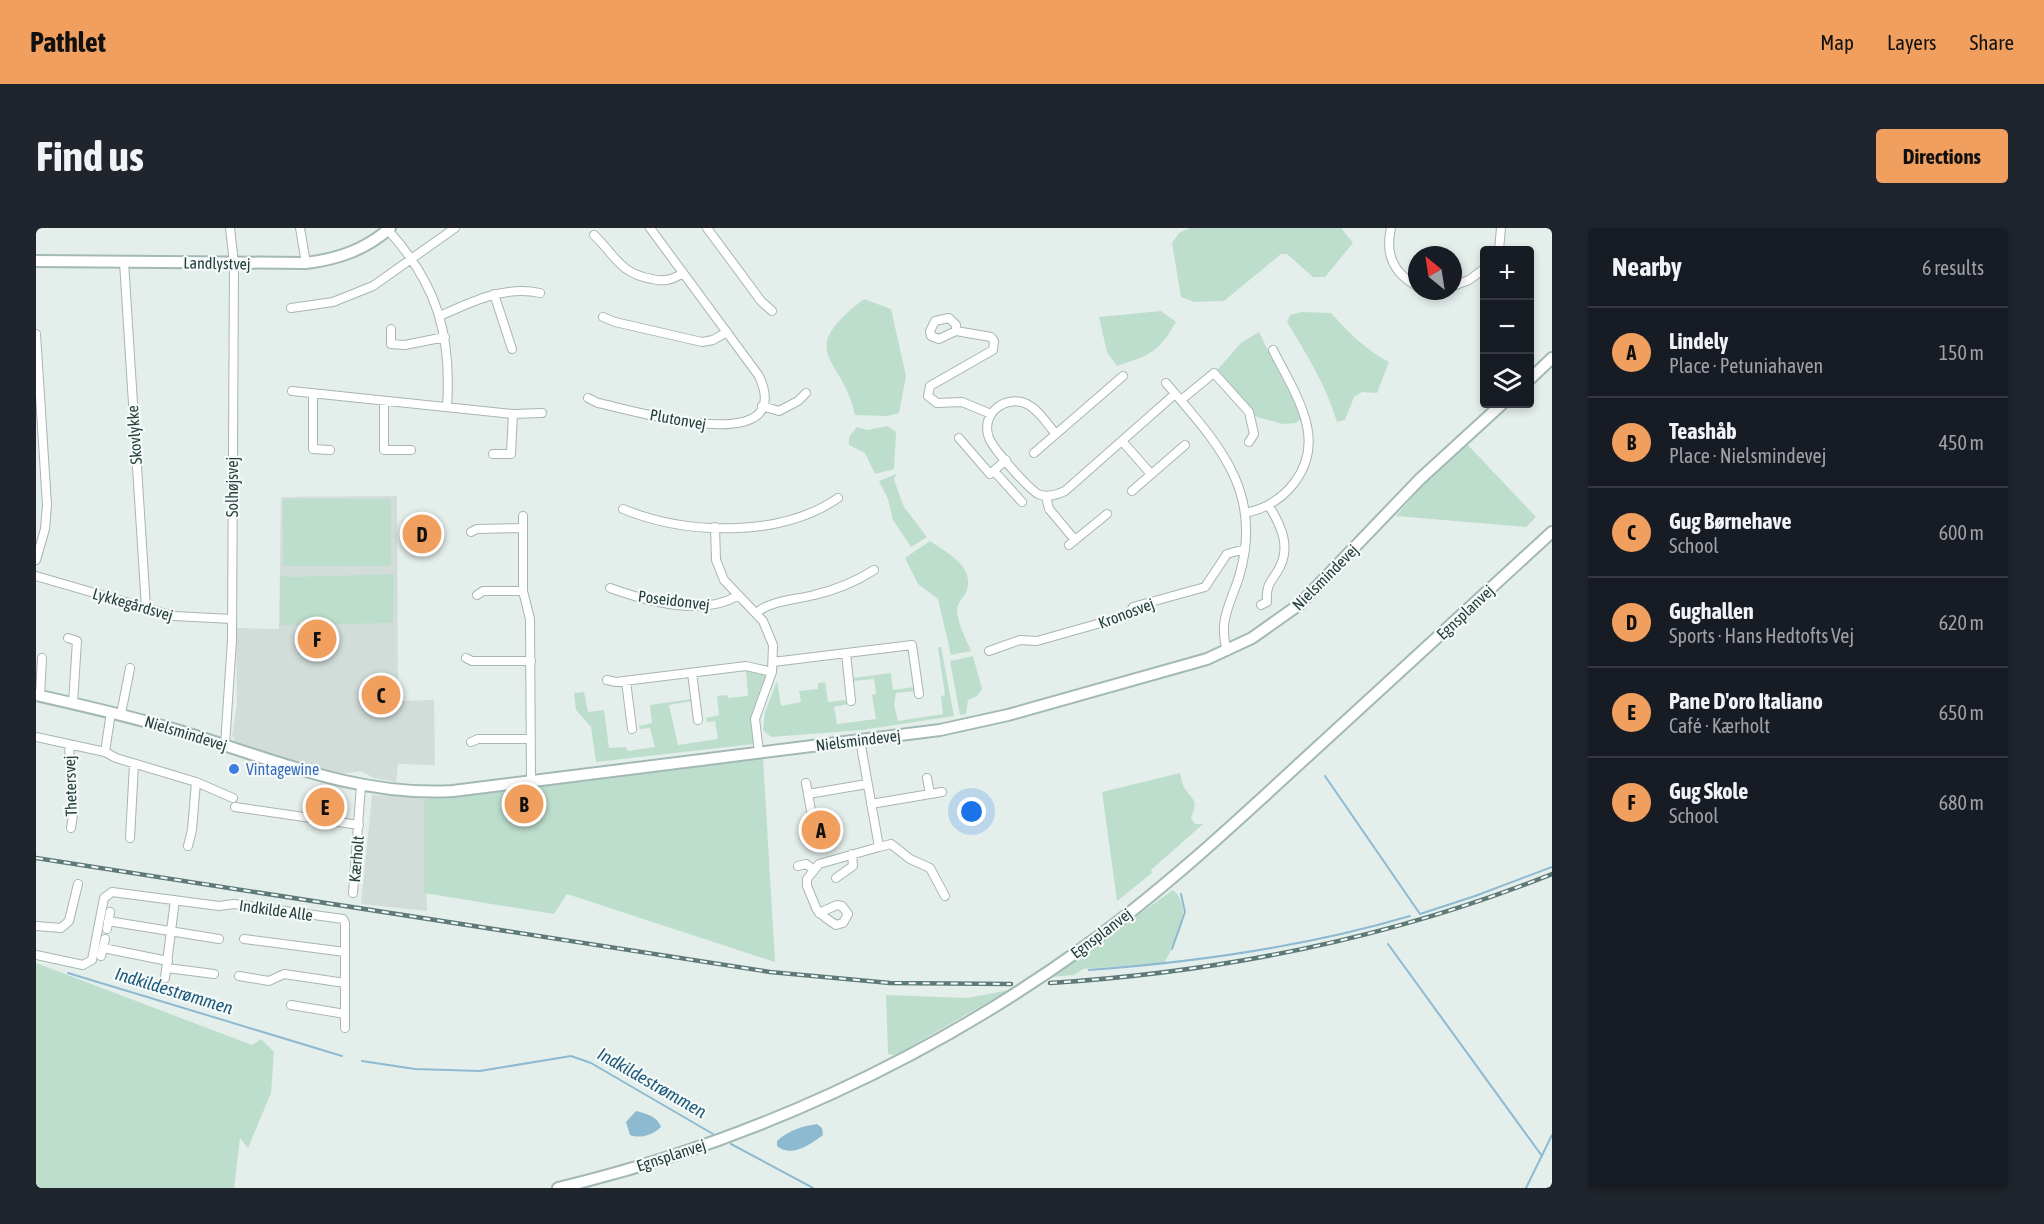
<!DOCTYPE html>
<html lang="en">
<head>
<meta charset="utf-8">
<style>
  body { margin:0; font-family:"Asap Condensed",sans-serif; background:#20242c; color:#f1f3f6 }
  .controls { position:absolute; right:18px; top:18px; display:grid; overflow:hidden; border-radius:6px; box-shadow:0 3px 9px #0003 }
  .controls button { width:54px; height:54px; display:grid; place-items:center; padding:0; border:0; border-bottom:2px solid #363941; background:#171b24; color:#f1f3f6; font:30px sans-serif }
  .compass { position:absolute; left:1372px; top:18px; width:54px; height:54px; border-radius:50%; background:#171b24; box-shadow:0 3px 9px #0003; rotate:330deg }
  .you { position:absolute; left:936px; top:584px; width:21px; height:21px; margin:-15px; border:4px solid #fff; border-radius:50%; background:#1a73e8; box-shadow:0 0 0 9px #1a73e833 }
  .badge { display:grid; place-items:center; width:39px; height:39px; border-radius:50%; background:#f09f5f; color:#111; font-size:20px; font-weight:700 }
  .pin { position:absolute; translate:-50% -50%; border:3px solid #fff; box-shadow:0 2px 6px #0006 }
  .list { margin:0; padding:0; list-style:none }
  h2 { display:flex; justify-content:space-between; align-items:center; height:78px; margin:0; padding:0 24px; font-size:26px }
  h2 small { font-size:20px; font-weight:400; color:#9ea1a6 }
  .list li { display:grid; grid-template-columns:39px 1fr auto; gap:18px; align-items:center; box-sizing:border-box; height:90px; padding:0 24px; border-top:2px solid #363941 }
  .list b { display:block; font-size:22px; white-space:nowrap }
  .list p { margin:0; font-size:20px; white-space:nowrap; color:#9ea1a6 }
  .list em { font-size:20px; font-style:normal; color:#9ea1a6 }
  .icon { flex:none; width:33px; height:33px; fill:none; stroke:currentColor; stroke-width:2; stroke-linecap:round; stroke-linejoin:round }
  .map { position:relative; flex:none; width:1516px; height:960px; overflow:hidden; border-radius:6px }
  header { display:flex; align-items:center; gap:36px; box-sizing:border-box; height:84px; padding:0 30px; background:#f09f5f; color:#111 }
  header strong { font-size:28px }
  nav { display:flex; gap:33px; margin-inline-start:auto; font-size:21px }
  .intro { display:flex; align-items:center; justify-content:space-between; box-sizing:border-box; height:144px; padding:0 36px }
  h1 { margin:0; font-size:42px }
  .button { padding:15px 27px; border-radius:6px; background:#f09f5f; color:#111; font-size:21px; font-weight:700 }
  main { display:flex; gap:36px; padding:0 36px }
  aside { flex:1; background:#171b24; border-radius:6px; box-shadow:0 3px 9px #0003 }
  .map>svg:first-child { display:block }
</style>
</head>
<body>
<header>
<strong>Pathlet</strong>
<nav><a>Map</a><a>Layers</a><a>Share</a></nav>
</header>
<div class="intro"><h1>Find us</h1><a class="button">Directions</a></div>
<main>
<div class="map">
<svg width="1516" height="960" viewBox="0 0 1516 960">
  <rect width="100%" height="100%" fill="#e4eeeb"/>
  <path fill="#d2ddda" d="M 361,268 L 362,473 L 398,472 L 399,537 L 362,536 L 360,554 L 338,550 L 325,543 L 305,546 L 200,515 L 196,508 L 201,476 L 200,400 L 243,401 L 245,269 Z
    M 336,567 L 389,570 L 391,683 L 325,676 Z"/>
  <path fill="#bedecd" d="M 1154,0 L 1305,0 L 1317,15 L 1289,49 L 1277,49 L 1251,26 L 1245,26 L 1188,73 L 1158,74 L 1145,69 L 1136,15 L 1143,5 Z
    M 828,71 L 855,81 L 870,148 L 863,185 L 851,188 L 819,187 C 808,129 756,126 828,71 Z
    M 1125,83 L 1140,94 C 1122,125 1114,127 1081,138 L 1071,124 L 1063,89 Z
    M 1266,84 L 1295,85 C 1312,104 1330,122 1353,134 L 1341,165 L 1326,164 L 1318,169 L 1309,192 L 1301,194 C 1290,157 1271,127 1251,94 L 1254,87 Z
    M 1223,104 L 1266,190 L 1260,195 L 1247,196 L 1218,188 L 1181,142 L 1205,115 Z
    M 851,198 L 860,204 L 858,241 L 839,246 L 829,225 L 813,217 L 813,209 L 821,199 L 831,202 Z
    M 1431,216 L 1500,289 L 1490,299 L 1360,288 L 1399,243 Z
    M 860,246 L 858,252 L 868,279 L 891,309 L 875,319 L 857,292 L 852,271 L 843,253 Z
    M 247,271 L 355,271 L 355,338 L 247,338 Z
    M 894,313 C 911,325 938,337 931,362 C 928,370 921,374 921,383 C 922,396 930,411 935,423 L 915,427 L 902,371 L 882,356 L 869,330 Z
    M 358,346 L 357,395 L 244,397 L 244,347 L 257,349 Z
    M 902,419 L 905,419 L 918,488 L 826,502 L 735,509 L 727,502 L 729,484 L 741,453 L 745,478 L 765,474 L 763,463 L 782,461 L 782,455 L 789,454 L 792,474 L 811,472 L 812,476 L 798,479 L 801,496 L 840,491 L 836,467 L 840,466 L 838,451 L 817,453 L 817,450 L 855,445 L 857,462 L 878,459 L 879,463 L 860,465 L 858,477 L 862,493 L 907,486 L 905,468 L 909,467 Z
    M 937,428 L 946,461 L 941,468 L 932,472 L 930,486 L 924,487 L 914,433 Z
    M 710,442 L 730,447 L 718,486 L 718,516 L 560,534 L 555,499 L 540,482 L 538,465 L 548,464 L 552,484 L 568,482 L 573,520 L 590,519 L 592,523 L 619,519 L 614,500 L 604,501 L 603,498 L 616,495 L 614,477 L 655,471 L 656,473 L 633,477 L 642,517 L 682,511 L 679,493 L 671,494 L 670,490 L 683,487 L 681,468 L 691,467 L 692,470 L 712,468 Z
    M 727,530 L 739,734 L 531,666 L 518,686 L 388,665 L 388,572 L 392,570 L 455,565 Z
    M 1144,545 C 1145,549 1146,556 1148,559 C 1157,574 1163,570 1155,590 L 1159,596 L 1167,596 L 1115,642 L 1116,645 L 1081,673 L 1066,564 Z
    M 1137,662 C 1159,682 1140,713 1128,735 L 1047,741 L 1038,747 L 1015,749 Z
    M 0,735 L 216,817 L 225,811 L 238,824 L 235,865 L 212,920 L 204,910 L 198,960 L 0,960 Z
    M 973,762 L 860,827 L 852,826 L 850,767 L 931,770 Z"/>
  <path fill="#8dbad1" d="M 600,883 C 611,886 621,888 625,899 C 617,907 604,911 594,907 L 590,894 Z
    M 781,896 L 786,900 L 787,907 C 773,917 756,930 741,918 L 741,913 C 751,903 767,898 781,896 Z"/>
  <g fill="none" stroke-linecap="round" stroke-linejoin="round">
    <path stroke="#8dbad1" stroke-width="2" d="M 1289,548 L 1384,686 L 1439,668 L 1516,639
      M 1352,716 L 1506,928
      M 1136,721 L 1149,684 L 1145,666
      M 1053,742 C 1162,734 1269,719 1374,688
      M 32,745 L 306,828
      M 326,833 L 379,841 L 444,843 L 535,828 L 555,835 L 677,906
      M 695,916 L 777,960
      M 1490,960 L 1516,907"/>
    <g stroke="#a7b6b3" stroke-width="10">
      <path id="street" d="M 264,0 L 270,35
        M 671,0 L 725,73 L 736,83
        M 1355,0 C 1349,26 1357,45 1381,58
        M 352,2 C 401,56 416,107 411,179
        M 558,7 C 580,28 583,45 616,51 C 628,54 636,52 647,45
        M 1463,22 L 1465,0
        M 88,34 L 110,380
        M 1417,58 L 1433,52 L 1448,41
        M 458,66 L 476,121
        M 255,80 L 297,74 L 337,58 L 419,0
        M 404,88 C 435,74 469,57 504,65
        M 567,89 L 579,94 L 666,114 L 677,112 L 691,104
        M 355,101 L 355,116 L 369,117 L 409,109
        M 920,103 L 903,111 L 895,108 L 894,103 L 899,93 L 913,90 L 920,97 L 920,103 L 955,109 L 958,113 L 957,122 L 894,158 L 892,168 L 901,175 L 926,174 L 955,186
        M 0,106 L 11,277 L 9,301 L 0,332
        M 1087,148 L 1020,206 C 1011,196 1003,182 991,176 C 969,166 944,186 953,210 C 958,222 991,259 1002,266 C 1011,270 1020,267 1029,263 L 1139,166
        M 1130,155 C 1181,215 1229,263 1203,349 C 1194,377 1182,393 1191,423
        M 256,163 L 477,186 L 506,185
        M 277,167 L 277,221 L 294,222
        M 552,170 L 562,175 C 593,181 762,233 723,148 L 614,0
        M 1145,172 L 1178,145 L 1213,184 L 1218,206 L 1213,214
        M 348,173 L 348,222 L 375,222
        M 726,178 L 743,183 L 762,173 L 770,165
        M 923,210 L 954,246 L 970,232
        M 1086,213 L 1115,246
        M 998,225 L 1020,206
        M 457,226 L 475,226 L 477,186
        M 958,243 L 986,274
        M 1096,263 L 1149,217
        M 1010,268 L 1013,281 L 1039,312
        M 587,281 C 650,307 744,310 802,270
        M 1209,285 C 1249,277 1280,241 1271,198 C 1265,171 1249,146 1237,122
        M 487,288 L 487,363 L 494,391 L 495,553
        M 679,299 L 680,332 L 688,352 L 727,393 L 737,417 L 736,444 L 719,491 L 723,524
        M 435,304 L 441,301 L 487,300
        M 1033,317 L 1071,286
        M 0,348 L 138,388 L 196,391
        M 574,360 C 610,373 666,389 701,368
        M 441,367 L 447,363 L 487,363
        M 1225,377 L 1231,374 C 1230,359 1233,356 1241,344 C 1256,321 1246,299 1233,278
        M 720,385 C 736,372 759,372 778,367 C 800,362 819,354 838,342
        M 32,410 L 41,413 L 37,475
        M 953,423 L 984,412 L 1001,413 L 1093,387 L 1097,379 L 1169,359 L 1191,326 L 1209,321
        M 810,425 L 815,473
        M 430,430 L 436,433 L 495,433
        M 737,434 L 876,417 L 883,466
        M 656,445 L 662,492
        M 571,452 L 580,454 L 710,438 L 736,444
        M 590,453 L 596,501
        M 4,468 L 6,430
        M 85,486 L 94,440
        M 0,509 L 69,524 L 80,530 L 160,554 L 197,570
        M 435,514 L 442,511 L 495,511
        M 33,516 L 37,587 L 35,600
        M 189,517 L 196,412 L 198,35 L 194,0
        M 69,524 L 75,484
        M 891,550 L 894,566
        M 770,555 L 772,566
        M 835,576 L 906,564
        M 199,579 L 323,597
        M 776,588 L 772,566 L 831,556
        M 94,610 L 98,536
        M 152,618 L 156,602 L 160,554
        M 843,619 L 855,616 L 874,631 L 894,640 L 909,668
        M 762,638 L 770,636 L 777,641
        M 800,650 L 817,638 L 816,626
        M 317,665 L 325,557
        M 783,685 L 801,677 L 806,678 L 812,686 L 807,695 L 800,697 C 793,692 787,689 781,682 L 771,658 L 771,651 L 783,636 L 843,619 L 824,512
        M 72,693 L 183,711
        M 0,698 L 25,700 L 33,693 L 42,656
        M 71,701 L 74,684
        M 208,711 L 309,724
        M 67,720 L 132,733
        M 0,727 L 47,737 L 56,732 L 68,670 L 76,664 L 183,678 L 198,676 L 307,691 L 309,695 L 309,800
        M 65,728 L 69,711
        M 131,740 L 178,746
        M 203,748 L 233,753 L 248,746 L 309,755
        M 129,750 L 139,672
        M 255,777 L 309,786"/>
    </g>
    <g stroke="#a3b9b5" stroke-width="14">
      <path id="secondary" d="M 0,33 L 270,35 C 302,31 329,22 354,0
        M 1494,151 L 1516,130
        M 0,467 C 49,478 98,489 147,504 C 236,531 322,569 417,563 L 904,502 L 972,487 L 1171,431 L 1216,410 L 1264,376 L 1384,251 L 1466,176
        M 522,960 C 711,915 891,832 1048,719 C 1129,661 1201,593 1274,526 C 1355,452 1435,378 1516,304"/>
    </g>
    <use href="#street" stroke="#fff" stroke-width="8"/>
    <use href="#secondary" stroke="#fff" stroke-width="10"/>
    <g stroke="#5e7a78" stroke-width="4.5">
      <path id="rail" d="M 0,630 L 734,744 L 854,755 L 975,756
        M 1014,755 C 1186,744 1355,710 1516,646"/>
    </g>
    <use href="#rail" stroke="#f5faf8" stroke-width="2" stroke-dasharray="7" stroke-linecap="butt"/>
  </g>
  <circle fill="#3f7fe0" stroke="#f5faf8" stroke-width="2" cx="198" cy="541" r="6"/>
  <g text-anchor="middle" stroke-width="4.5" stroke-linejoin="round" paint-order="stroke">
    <g font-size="16" fill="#243f3d" stroke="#f5faf8">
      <text transform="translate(181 35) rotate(1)" y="6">Landlystvej</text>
      <text transform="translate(642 191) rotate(10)" y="6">Plutonvej</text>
      <text transform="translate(98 207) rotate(-94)" y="6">Skovlykke</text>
      <text transform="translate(196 259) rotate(-90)" y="6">Solhøjsvej</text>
      <text transform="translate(1289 349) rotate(-45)" y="6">Nielsmindevej</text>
      <text transform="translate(638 372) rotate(7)" y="6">Poseidonvej</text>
      <text transform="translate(97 376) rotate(16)" y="6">Lykkegårdsvej</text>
      <text transform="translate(1429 384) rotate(-43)" y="6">Egnsplanvej</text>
      <text transform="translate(1090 385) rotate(-21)" y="6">Kronosvej</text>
      <text transform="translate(150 505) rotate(17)" y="6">Nielsmindevej</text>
      <text transform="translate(822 512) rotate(-7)" y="6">Nielsmindevej</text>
      <text transform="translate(34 558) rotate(-92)" y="6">Thetersvej</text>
      <text transform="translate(320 631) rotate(-85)" y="6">Kærholt</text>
      <text transform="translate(240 682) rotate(8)" y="6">Indkilde Alle</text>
      <text transform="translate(1065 705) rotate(-37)" y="6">Egnsplanvej</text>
      <text transform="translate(635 927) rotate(-18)" y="6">Egnsplanvej</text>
    </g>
    <g font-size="16" fill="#366cbe" stroke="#f5faf8" text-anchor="start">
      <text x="210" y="547">Vintagewine</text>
    </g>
    <g font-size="18" font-style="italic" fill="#1e5a7b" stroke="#f5faf8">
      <text transform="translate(138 763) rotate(17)" y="6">Indkildestrømmen</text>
      <text transform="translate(616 855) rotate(30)" y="6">Indkildestrømmen</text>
    </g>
  </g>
</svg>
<div class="controls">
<button>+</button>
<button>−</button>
<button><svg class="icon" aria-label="layers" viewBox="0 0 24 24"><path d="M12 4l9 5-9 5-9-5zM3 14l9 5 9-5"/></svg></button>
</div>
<svg class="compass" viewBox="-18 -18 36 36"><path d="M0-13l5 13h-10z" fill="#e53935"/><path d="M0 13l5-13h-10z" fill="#9ea1a6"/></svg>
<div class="you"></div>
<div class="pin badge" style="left:785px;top:602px">A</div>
<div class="pin badge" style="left:488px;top:576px">B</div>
<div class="pin badge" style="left:345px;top:467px">C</div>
<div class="pin badge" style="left:386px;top:306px">D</div>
<div class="pin badge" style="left:289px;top:579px">E</div>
<div class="pin badge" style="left:281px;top:411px">F</div>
</div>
<aside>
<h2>Nearby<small>6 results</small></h2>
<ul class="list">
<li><span class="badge">A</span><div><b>Lindely</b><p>Place · Petuniahaven</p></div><em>150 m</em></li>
<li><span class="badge">B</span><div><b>Teashåb</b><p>Place · Nielsmindevej</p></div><em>450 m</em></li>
<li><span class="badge">C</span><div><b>Gug Børnehave</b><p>School</p></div><em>600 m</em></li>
<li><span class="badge">D</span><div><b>Gughallen</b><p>Sports · Hans Hedtofts Vej</p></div><em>620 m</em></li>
<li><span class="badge">E</span><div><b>Pane D'oro Italiano</b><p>Café · Kærholt</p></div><em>650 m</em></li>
<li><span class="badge">F</span><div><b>Gug Skole</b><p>School</p></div><em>680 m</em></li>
</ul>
</aside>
</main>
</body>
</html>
